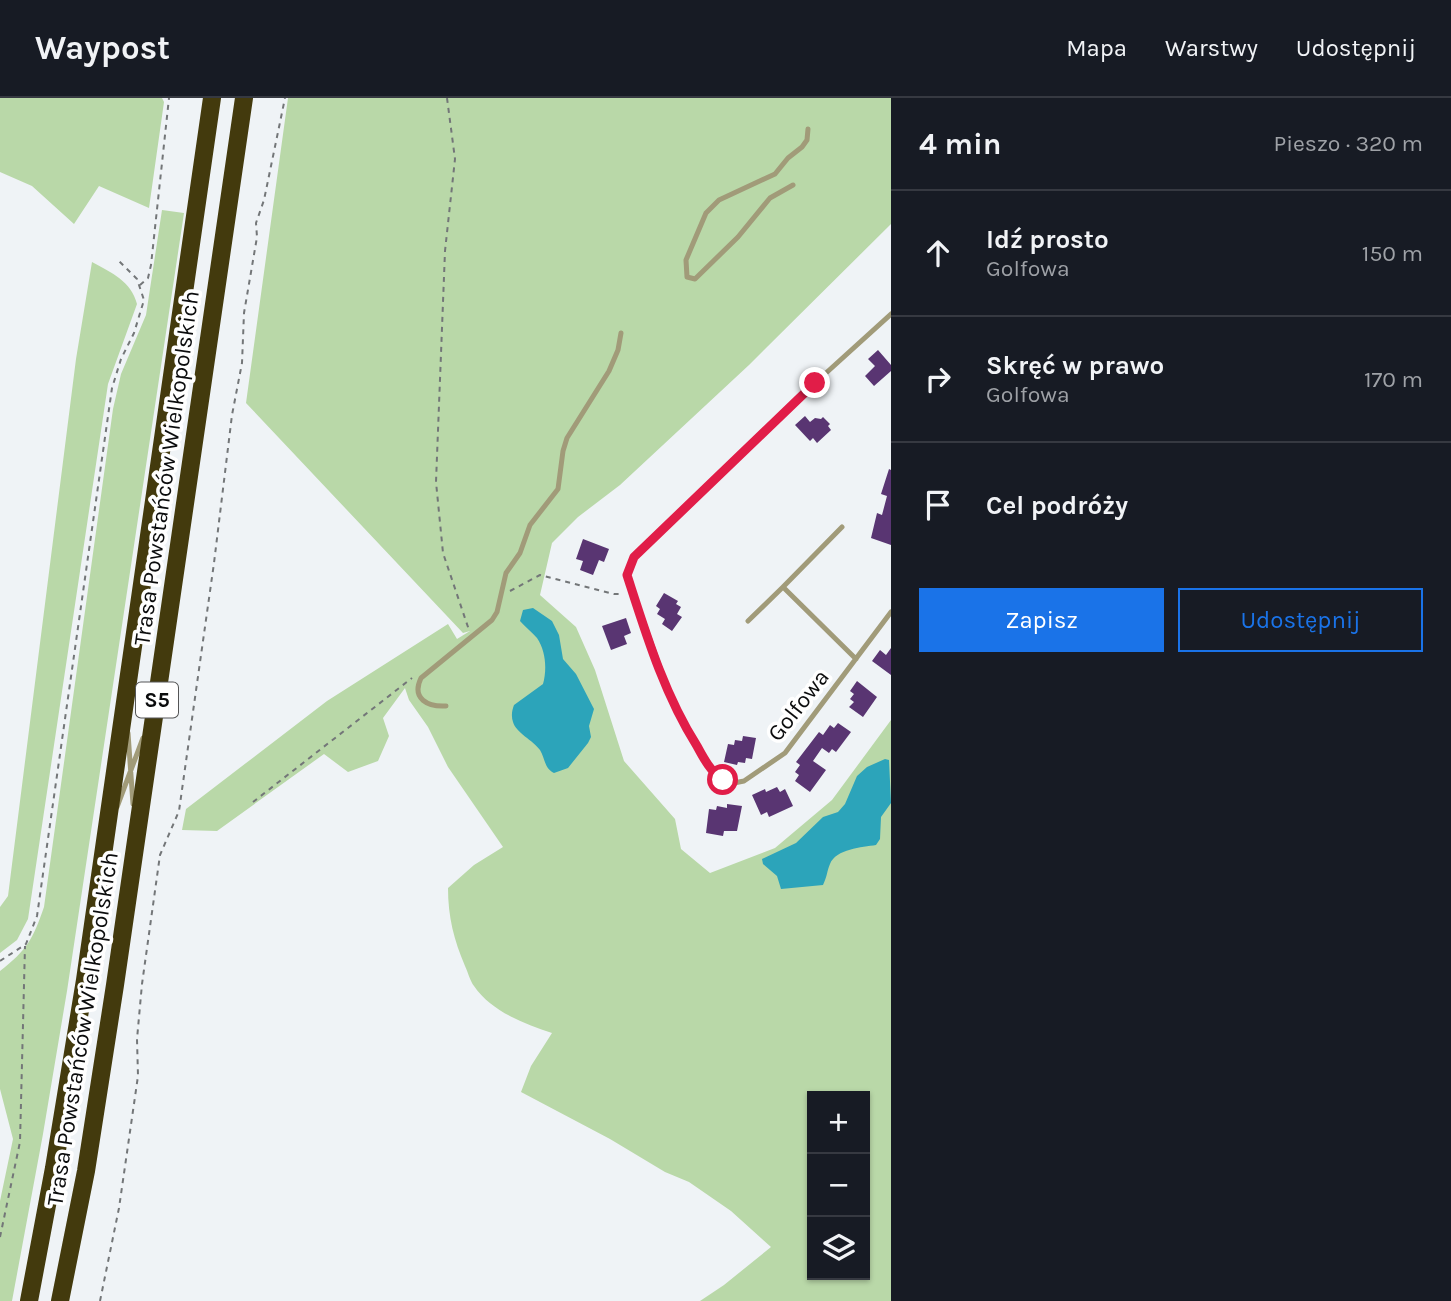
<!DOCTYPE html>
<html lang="pl">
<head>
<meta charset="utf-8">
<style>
  body { margin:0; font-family:Karla,sans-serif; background:#20242c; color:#f1f3f6 }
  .controls { position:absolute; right:21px; bottom:21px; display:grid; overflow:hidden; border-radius:0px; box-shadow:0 2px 5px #0004 }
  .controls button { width:63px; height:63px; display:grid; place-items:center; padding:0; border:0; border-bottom:2px solid #363941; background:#171b24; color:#f1f3f6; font:35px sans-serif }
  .stop { position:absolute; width:21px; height:21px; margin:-16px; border:5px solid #e11d48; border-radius:50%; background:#fff }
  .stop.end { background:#e11d48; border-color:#fff; box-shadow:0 2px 7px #0008 }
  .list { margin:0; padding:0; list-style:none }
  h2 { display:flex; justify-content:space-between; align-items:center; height:91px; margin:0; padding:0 28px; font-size:30px }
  h2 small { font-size:23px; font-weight:400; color:#9ea1a6 }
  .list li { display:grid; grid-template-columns:46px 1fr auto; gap:21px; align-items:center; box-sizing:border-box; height:126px; padding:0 28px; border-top:2px solid #363941 }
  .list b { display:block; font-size:26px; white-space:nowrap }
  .list p { margin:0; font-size:23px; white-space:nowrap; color:#9ea1a6 }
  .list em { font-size:23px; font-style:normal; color:#9ea1a6 }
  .actions { display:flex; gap:14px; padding:21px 28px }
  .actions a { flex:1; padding:16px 0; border:2px solid #1a73e8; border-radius:0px; text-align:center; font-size:24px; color:#1a73e8 }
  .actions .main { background:#1a73e8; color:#fff }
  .icon { flex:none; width:38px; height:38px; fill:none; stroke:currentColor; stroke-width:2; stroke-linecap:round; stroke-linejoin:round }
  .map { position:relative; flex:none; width:891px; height:1203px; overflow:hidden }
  header { display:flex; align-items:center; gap:42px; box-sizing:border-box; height:98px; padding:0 35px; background:#171b24; border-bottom:2px solid #363941 }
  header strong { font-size:33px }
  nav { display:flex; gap:38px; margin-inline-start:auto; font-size:24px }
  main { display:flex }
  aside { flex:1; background:#171b24 }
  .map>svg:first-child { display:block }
</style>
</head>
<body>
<header>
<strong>Waypost</strong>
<nav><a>Mapa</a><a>Warstwy</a><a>Udostępnij</a></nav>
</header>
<main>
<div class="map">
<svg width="891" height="1203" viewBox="0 0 891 1203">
  <rect width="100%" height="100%" fill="#eff3f6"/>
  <path fill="#b9d8a8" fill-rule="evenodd" d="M 0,0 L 162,0 L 164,4 L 149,110 L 99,88 L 74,126 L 32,88 L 0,74 Z
    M 288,0 L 891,0 L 891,126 L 749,267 L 620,387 L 578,419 L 552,445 L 540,497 L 576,529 L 595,572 L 624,663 L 675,721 L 681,751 L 710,775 L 775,750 L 832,702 L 891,622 L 891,1203 L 700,1203 L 724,1187 L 771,1149 L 731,1113 L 689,1084 L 665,1074 L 610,1041 L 521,994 L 531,968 L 552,935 C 524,926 491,913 474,888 C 470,883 468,874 465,868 C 454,842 448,819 448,790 L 474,767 L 503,749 L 448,669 L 428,629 L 409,602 L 405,590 L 383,620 L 389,638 L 378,663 L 348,674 L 324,656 L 217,733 L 182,732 L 186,711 L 327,603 L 448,526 L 457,541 L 470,533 L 463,535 L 246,305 ZM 812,998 L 865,998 L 865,1177 L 812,1177 Z
    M 162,112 L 184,115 L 67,893 L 43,1036 L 12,1203 L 0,1203 L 0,1103 L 13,1041 L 0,991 L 0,873 C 27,852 33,841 44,809 L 113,311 L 121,276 L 146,217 Z
    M 92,164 C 112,175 131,183 137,206 L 108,286 L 28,821 L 17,842 L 0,855 L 0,809 L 8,798 L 76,261 Z"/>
  <path fill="#2ca4ba" d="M 533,510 L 552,523 L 559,537 L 563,561 L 576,576 L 594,611 L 589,628 L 591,639 L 588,645 L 568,670 L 554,675 C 544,670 545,660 540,652 C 533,642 516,635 513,624 C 511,618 512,612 514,607 L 543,586 C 547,572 546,553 537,540 C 532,534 525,529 520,523 L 523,512 Z
    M 885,661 L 889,662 L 891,705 L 881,719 L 880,741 L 876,747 C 862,749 836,751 830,766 C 827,773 827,779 823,787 L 781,791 L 777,778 L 763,766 L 762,761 L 796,745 L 823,719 L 838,714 L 845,706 L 857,678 L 867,669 Z"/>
  <path fill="#593572" d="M 878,252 L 891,267 L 891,273 L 874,288 L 865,278 L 875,268 L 868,261 Z
    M 805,318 L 810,324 L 815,320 L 821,321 L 823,319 L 830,326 L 828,328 L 831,332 L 817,345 L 813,340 L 810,343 L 795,327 Z
    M 889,371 L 891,372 L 891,447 L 871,440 L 877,415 L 882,417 L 887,398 L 881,396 Z
    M 583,441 L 609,451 L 604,464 L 599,462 L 593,477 L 580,472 L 583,463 L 576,461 Z
    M 664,495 L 678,503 L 676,506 L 681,509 L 677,516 L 682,519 L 672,533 L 662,526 L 665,521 L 657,516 L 660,511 L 656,508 Z
    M 626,520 L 631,535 L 624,538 L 627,546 L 611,552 L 602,528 Z
    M 891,550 L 891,577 L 872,563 L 880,552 L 886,557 Z
    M 857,583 L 877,599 L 863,619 L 849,609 L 854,604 L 850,601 L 854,596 L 850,593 Z
    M 838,625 L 851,634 L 836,654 L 832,651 L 829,655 L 822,650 L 813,663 L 826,672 L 810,694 L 795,683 L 799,677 L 795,674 L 800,667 L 796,664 L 819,634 L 823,637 L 830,627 L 834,630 Z
    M 743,638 L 756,640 L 752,661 L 746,660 L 745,665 L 738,664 L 737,667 L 724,664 L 728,646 L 734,647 L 735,642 L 742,643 Z
    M 777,689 L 780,694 L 785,691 L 793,708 L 769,719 L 767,714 L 761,717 L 752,697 L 765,691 L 766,694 Z
    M 727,706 L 742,708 L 737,733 L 724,733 L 723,738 L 706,735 L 709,711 L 716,712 L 717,708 L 727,710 Z"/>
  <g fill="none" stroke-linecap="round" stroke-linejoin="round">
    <path stroke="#737678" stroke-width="2" stroke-dasharray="5 5" stroke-linecap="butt" d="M 447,0 L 455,61 L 445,153 L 436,384 L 443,455 L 469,532
      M 140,187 L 148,180 L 151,167 L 169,0
      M 510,493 L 540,477 L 614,496 L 623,496
      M 253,704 L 412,580
      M 0,863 L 26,846 L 37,818 L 112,290 L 121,261 L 134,235 L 144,202 L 137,181 L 118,162
      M 0,1139 L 20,1044 L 25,848
      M 100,1203 L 119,1110 L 138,978 L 137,941 L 142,886 L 160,757 L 179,713 L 214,465 L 232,317 L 242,265 L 244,215 L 257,139 L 256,125 L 264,102 L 285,0"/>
    <path stroke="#a19b79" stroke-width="5" d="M 793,87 L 770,100 L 738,139 L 695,181 L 687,179 L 686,162 L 706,115 L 719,102 L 775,76 L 788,60 L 802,49 L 807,42 L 808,31
      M 891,216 L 815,285 L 634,459 L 627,477 L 674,609 L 716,678 L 723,683 L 734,685 L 744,683 L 785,655 L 891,514
      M 783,489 L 842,429
      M 748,523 L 783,489 L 856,561
      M 446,608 C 428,609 411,601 421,580 L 492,522 L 497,514 L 506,475 L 520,455 L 530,427 L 558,391 L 563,353 L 567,340 L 609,273 L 618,252 L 621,235
      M 128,635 L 133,706
      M 117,709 L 143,640"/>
    <path stroke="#433a0d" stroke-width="18" d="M 29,1203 L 54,1070 L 85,882 L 212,0
      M 60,1203 L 86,1073 L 115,887 L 244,0"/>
  </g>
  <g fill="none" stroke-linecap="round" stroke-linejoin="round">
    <path stroke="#e11d48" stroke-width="9" d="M 723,682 C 711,674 704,661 697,648 C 664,596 646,536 627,477 L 634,459 L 815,285"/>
  </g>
  <g text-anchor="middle" stroke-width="7" stroke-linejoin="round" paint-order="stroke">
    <rect fill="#fff" stroke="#545556" stroke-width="2" x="136" y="584.5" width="42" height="35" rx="5"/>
    <g font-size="21" font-weight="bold" fill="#0b0c0d">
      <text x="157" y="609">S5</text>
    </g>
    <g font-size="23" fill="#0b0c0d" stroke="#fff">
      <text transform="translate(166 370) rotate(-82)" y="8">Trasa Powstańców Wielkopolskich</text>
      <text transform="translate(798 607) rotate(-52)" y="8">Golfowa</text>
      <text transform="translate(82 931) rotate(-81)" y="8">Trasa Powstańców Wielkopolskich</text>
    </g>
  </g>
</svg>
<div class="controls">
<button>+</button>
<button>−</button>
<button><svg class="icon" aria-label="layers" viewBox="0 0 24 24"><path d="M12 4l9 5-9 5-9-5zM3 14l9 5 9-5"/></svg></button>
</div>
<div class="stop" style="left:723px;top:682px"></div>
<div class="stop end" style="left:815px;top:285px"></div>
</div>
<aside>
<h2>4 min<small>Pieszo · 320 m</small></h2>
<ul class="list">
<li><svg class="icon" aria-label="ahead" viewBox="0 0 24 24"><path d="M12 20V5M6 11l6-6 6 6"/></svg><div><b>Idź prosto</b><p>Golfowa</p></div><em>150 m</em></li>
<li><svg class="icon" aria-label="right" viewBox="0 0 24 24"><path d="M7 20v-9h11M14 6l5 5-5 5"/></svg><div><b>Skręć w prawo</b><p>Golfowa</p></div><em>170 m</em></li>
<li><svg class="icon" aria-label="arrive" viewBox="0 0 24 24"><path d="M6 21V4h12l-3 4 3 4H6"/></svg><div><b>Cel podróży</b></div></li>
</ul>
<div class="actions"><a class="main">Zapisz</a><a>Udostępnij</a></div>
</aside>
</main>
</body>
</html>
